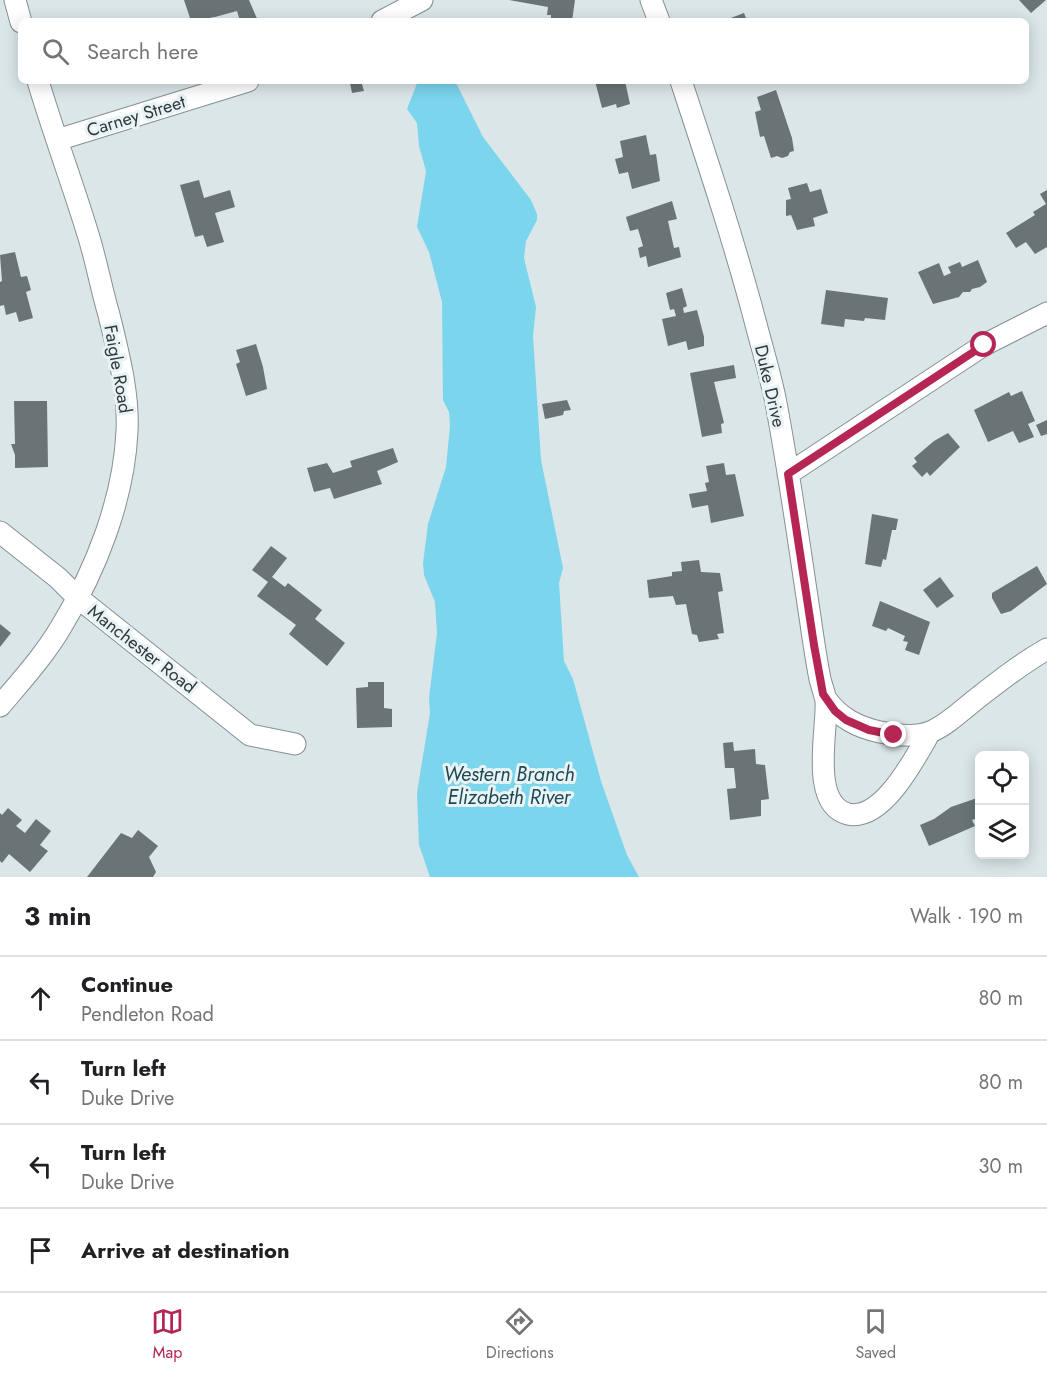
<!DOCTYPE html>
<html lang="en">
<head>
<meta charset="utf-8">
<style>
  body { margin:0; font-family:Jost,sans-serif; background:#f6f6f6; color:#202124 }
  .controls { position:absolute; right:18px; bottom:18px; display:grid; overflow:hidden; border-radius:9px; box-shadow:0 3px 15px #0003 }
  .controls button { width:54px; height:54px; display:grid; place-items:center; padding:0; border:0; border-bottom:2px solid #e0e0e0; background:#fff; color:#202124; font:30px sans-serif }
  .stop { position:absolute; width:18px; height:18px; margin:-14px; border:4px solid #b52654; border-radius:50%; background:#fff }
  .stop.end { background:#b52654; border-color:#fff; box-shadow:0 2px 6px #0008 }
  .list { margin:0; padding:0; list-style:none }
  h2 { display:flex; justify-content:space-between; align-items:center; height:78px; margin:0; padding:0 24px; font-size:26px }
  h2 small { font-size:20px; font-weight:400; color:#757577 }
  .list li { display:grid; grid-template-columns:39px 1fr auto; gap:18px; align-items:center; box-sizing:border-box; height:84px; padding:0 24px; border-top:2px solid #e0e0e0 }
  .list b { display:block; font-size:22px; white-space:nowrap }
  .list p { margin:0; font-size:20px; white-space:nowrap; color:#757577 }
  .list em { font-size:20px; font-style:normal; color:#757577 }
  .icon { flex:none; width:33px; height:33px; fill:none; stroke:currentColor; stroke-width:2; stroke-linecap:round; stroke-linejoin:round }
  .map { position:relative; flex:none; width:1047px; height:877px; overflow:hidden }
  .search { position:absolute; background:#fff; box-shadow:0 3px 15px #0003; left:18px; right:18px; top:18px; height:66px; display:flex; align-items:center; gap:15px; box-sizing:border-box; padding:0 21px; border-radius:9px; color:#757577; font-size:22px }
  .sheet { height:414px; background:#fff }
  nav { display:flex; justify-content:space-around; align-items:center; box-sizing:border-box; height:84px; border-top:2px solid #e0e0e0; background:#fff; font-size:16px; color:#757577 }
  nav a { display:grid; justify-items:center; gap:3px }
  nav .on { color:#b52654 }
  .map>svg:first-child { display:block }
</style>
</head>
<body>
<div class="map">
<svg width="1047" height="877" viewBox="0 0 1047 877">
  <rect width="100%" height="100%" fill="#dbe6e9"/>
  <path fill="#7bd5ed" d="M 418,81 L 455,81 L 483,137 L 531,200 L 537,214 L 537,220 L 526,241 L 524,258 L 536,307 L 533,336 L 541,460 L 563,568 L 559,583 L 564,661 L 573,679 L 601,781 L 627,855 L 639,877 L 430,877 L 419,845 L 417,793 L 430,713 L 429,698 L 437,633 L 435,602 L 424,575 L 423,563 L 428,524 L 446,467 L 450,426 L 449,412 L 443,400 L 442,302 L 429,252 L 417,227 L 426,171 L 419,146 L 417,123 L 407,109 Z"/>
  <path fill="#6a7476" d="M 184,0 L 249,0 L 258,21 L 240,21 L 237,11 L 215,17 L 191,21 Z
    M 509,0 L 575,0 L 572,21 L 551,21 L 551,15 L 547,15 L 548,7 Z
    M 1019,0 L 1046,0 L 1031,13 Z
    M 744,13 L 747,21 L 723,21 Z
    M 361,81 L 364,91 L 352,93 L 350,83 Z
    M 595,81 L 625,81 L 630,104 L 617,108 L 616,104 L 602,108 Z
    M 776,90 L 792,138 L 794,151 L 790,152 L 788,156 L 782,158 L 777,156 L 771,158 L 764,136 L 760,137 L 755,112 L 761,110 L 757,97 Z
    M 646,135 L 650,155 L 656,154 L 660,181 L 632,189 L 628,172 L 619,174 L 615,159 L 623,157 L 620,141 Z
    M 199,180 L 204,198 L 230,190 L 235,207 L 215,213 L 224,242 L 207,247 L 203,235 L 195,237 L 180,185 Z
    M 807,183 L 810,192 L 821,189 L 828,213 L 813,218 L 815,226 L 797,230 L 791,215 L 786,216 L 786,200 L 791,199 L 788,188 Z
    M 1047,190 L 1047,247 L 1035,254 L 1026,242 L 1016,248 L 1006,233 L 1035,215 L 1033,212 L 1046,204 L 1040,194 Z
    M 672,201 L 677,219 L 668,221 L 674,248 L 679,247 L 681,257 L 648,267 L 646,256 L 640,258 L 638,248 L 643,246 L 638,229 L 630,231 L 626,217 Z
    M 15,252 L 21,277 L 27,276 L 31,290 L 26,292 L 33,318 L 19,322 L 16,312 L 6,315 L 4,305 L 0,306 L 0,282 L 2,281 L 0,255 Z
    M 978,260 L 987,282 L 980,287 L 972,289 L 970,292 L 963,292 L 959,297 L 933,304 L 918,272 L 939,263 L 944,276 L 951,273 L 948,267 L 960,262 L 962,267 Z
    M 682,288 L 687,306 L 683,308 L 684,313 L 697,310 L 704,337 L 704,346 L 688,350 L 686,341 L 668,346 L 662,319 L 676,316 L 674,309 L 670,310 L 666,293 Z
    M 826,290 L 888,298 L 885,320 L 865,318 L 864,321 L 845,319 L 844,327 L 821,324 Z
    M 256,344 L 263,367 L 267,389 L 246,396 L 236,364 L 240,362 L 236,350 Z
    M 734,365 L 736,378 L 714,382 L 724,423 L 721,424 L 722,433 L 702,437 L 690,373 Z
    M 1022,391 L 1035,421 L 1028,424 L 1034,437 L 1019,443 L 1013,431 L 988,442 L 974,410 L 1009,392 L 1011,396 Z
    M 567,400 L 571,410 L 564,411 L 563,415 L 545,419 L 542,404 Z
    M 14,401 L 47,401 L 48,467 L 15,468 L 15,455 L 11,444 L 15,444 Z
    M 1047,420 L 1047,434 L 1041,436 L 1036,425 Z
    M 948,433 L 960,447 L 930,476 L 927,472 L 922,477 L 912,466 L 917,462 L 914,458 L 934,441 Z
    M 393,448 L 398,462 L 377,471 L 382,484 L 334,499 L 330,488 L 314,492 L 307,468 L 327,463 L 333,473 L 352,467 L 350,461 Z
    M 724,463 L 726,475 L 735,474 L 744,516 L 711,523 L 708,505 L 692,508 L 689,494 L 707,491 L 705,483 L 709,482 L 706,466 Z
    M 872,514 L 898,519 L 896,530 L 892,530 L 886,560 L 883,559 L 881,567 L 865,564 Z
    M 271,546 L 287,558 L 272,577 L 285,587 L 288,583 L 322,610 L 315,619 L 345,643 L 327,666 L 289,634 L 296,625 L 257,596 L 268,582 L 252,570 Z
    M 699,560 L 701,572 L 720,573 L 723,591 L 718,592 L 724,633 L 717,634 L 719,639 L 699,642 L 697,635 L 692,634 L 686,604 L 676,605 L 673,596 L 649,598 L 647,580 L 672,576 L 672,572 L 682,571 L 681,562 Z
    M 1037,566 L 1047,584 L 1011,611 L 1001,614 L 992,598 L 992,593 Z
    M 940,577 L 954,596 L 937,608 L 923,590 Z
    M 880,601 L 930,622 L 919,655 L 905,650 L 908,642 L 903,641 L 905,636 L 888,628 L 886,631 L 872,626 Z
    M 0,624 L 11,633 L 0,647 Z
    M 368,682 L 384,682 L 384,708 L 392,709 L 392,727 L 357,728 L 356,688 L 368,687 Z
    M 733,742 L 734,751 L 755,749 L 756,764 L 765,765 L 769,799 L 761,800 L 761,816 L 730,820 L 727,789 L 736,788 L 734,768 L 725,768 L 723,743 Z
    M 980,797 L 980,817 L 972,820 L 975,826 L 929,846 L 920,825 L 934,819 L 951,807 Z
    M 8,808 L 22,820 L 16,826 L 25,833 L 36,819 L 51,831 L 40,845 L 48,851 L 30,872 L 9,854 L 2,863 L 0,861 L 0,813 L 2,815 Z
    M 138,830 L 158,846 L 149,857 L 156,872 L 153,877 L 87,877 L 121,833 L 132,838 Z"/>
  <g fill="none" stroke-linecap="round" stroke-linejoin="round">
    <g stroke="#869093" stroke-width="23">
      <path id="minor" d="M 15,0 L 21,22
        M 651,0 L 659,21
        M 382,21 L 422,0
        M 681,81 C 708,163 735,244 757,328 C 763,351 770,374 775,398 C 789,470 799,544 810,617 C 813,638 816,659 820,679 C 822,687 825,695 826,701 C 828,728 809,804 848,814 C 883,822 916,756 930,732
        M 57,140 L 248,81
        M 788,474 L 984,345 L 1047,313
        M 0,532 L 58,578 L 77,597 L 250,735 L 295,744
        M 826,699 C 840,718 857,727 880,732 C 895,735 915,738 930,732 C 947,725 961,711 975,700 C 998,682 1022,663 1047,649
        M 0,706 C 21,681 44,656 61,627 C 96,570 124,499 127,431 C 129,393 118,352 109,315 C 102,291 97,265 90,241 C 74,187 54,135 38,81"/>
    </g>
    <use href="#minor" stroke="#fff" stroke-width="21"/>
  </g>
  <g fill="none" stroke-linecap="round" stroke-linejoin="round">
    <path stroke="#b52654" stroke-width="8" d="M 894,735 L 869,730 L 846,720 L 835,711 L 823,694 L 814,645 L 788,474 L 984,345"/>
  </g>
  <g text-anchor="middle" stroke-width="6" stroke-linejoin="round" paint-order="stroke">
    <g font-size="18" fill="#343839" stroke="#e8f3f6">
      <text transform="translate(136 116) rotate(-17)" y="6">Carney Street</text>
      <text transform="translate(118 369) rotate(80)" y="6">Faigle Road</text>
      <text transform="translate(770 386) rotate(77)" y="6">Duke Drive</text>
      <text transform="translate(142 649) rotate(38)" y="6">Manchester Road</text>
    </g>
    <g font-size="20" font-style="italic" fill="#1f4853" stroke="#e8f3f6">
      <text x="509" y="781">Western Branch<tspan x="509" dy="23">Elizabeth River</tspan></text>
    </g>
  </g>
</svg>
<div class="controls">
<button><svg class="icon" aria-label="locate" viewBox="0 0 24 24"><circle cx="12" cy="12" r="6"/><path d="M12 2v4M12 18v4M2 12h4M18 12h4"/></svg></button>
<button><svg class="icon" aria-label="layers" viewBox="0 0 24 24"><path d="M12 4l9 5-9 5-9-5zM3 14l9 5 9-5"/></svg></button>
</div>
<div class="stop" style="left:984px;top:345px"></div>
<div class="stop end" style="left:894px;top:735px"></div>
<div class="search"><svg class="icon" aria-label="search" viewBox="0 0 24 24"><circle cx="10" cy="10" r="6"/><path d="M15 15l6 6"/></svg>Search here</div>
</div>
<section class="sheet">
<h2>3 min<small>Walk · 190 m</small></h2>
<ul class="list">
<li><svg class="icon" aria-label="ahead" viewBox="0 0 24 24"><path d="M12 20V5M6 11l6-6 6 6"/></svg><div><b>Continue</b><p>Pendleton Road</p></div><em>80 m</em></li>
<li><svg class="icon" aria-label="left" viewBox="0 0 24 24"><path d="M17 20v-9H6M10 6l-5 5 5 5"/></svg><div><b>Turn left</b><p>Duke Drive</p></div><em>80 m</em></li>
<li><svg class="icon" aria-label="left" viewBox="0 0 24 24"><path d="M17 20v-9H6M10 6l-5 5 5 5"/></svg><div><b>Turn left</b><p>Duke Drive</p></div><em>30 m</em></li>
<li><svg class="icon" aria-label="arrive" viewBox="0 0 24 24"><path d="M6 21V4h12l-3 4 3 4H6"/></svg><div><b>Arrive at destination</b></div></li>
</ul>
</section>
<nav>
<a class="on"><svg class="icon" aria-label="map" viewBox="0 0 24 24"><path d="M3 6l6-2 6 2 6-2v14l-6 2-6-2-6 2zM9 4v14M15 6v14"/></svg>Map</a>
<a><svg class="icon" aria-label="directions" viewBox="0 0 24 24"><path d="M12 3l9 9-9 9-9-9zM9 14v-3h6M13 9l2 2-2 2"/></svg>Directions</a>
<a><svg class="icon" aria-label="saved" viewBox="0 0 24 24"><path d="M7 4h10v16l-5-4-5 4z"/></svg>Saved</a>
</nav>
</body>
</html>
